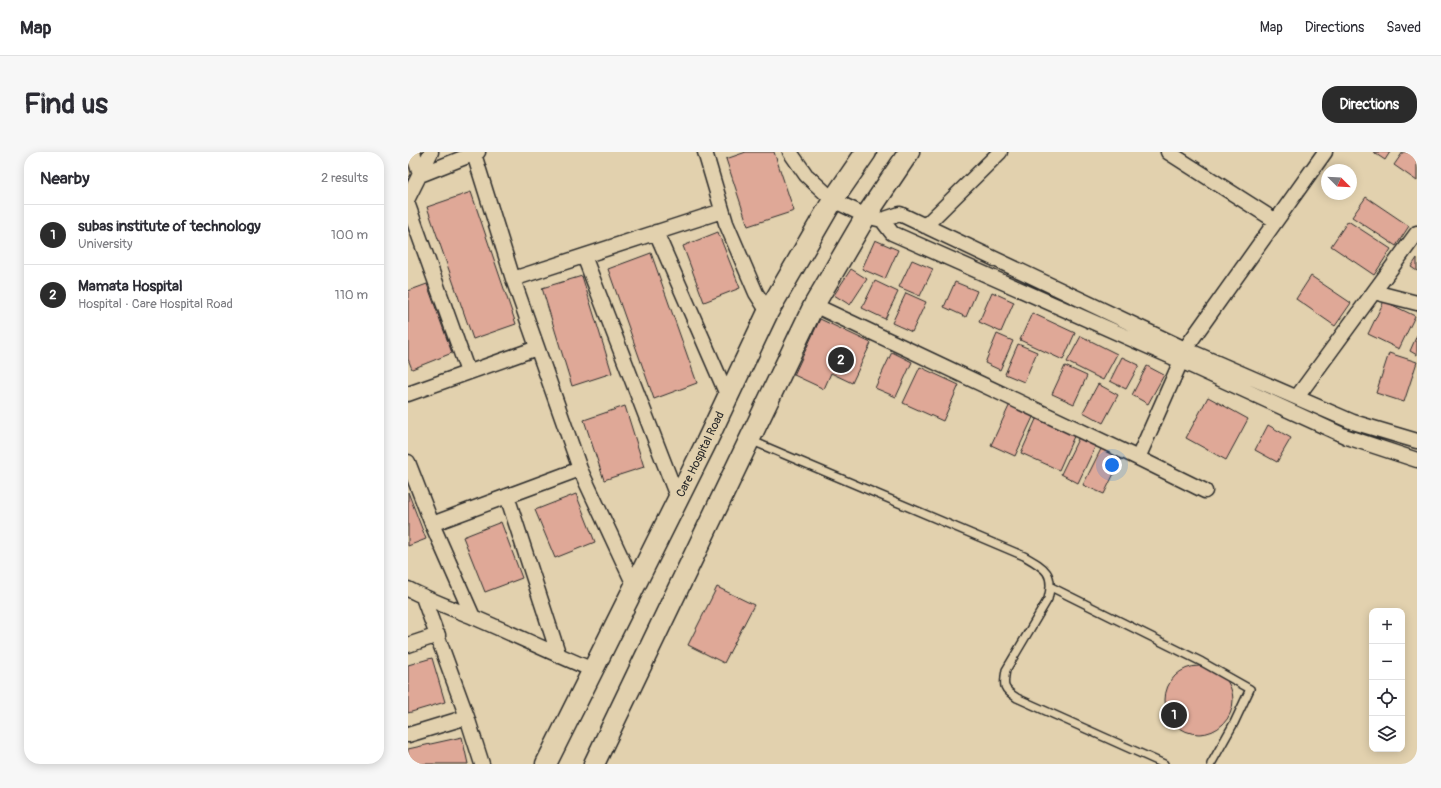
<!DOCTYPE html>
<html lang="en">
<head>
<meta charset="utf-8">
<style>
  body { margin:0; font-family:Pangolin,sans-serif; background:#f7f7f7; color:#2b2b33 }
  .controls { position:absolute; right:12px; bottom:12px; display:grid; overflow:hidden; border-radius:8px; box-shadow:0 2px 10px #0003 }
  .controls button { width:36px; height:36px; display:grid; place-items:center; padding:0; border:0; border-bottom:1px solid #e1e1e2; background:#fff; color:#2b2b33; font:20px sans-serif }
  .compass { position:absolute; left:913px; top:12px; width:36px; height:36px; border-radius:50%; background:#fff; box-shadow:0 2px 10px #0003; rotate:114deg }
  .you { position:absolute; left:704px; top:313px; width:14px; height:14px; margin:-10px; border:3px solid #fff; border-radius:50%; background:#1a73e8; box-shadow:0 0 0 6px #1a73e833 }
  .badge { display:grid; place-items:center; width:26px; height:26px; border-radius:50%; background:#2b2b2b; color:#fff; font-size:13px; font-weight:700 }
  .pin { position:absolute; translate:-50% -50%; border:2px solid #fff; box-shadow:0 1px 4px #0006 }
  .list { margin:0; padding:0; list-style:none }
  h2 { display:flex; justify-content:space-between; align-items:center; height:52px; margin:0; padding:0 16px; font-size:17px }
  h2 small { font-size:13px; font-weight:400; color:#7c7c81 }
  .list li { display:grid; grid-template-columns:26px 1fr auto; gap:12px; align-items:center; box-sizing:border-box; height:60px; padding:0 16px; border-top:1px solid #e1e1e2 }
  .list b { display:block; font-size:15px; white-space:nowrap }
  .list p { margin:0; font-size:13px; white-space:nowrap; color:#7c7c81 }
  .list em { font-size:13px; font-style:normal; color:#7c7c81 }
  .icon { flex:none; width:22px; height:22px; fill:none; stroke:currentColor; stroke-width:2; stroke-linecap:round; stroke-linejoin:round }
  .map { position:relative; flex:none; width:1009px; height:612px; overflow:hidden; border-radius:16px }
  header { display:flex; align-items:center; gap:24px; box-sizing:border-box; height:56px; padding:0 20px; background:#fff; border-bottom:1px solid #e1e1e2 }
  header strong { font-size:19px }
  nav { display:flex; gap:22px; margin-inline-start:auto; font-size:14px }
  .intro { display:flex; align-items:center; justify-content:space-between; box-sizing:border-box; height:96px; padding:0 24px }
  h1 { margin:0; font-size:28px }
  .button { padding:10px 18px; border-radius:16px; background:#2b2b2b; color:#fff; font-size:14px; font-weight:700 }
  main { display:flex; gap:24px; padding:0 24px }
  aside { flex:1; background:#fff; border-radius:16px; box-shadow:0 2px 10px #0003 }
  .map>svg:first-child { display:block }
</style>
</head>
<body>
<header>
<strong>Map</strong>
<nav><a>Map</a><a>Directions</a><a>Saved</a></nav>
</header>
<div class="intro"><h1>Find us</h1><a class="button">Directions</a></div>
<main>
<aside>
<h2>Nearby<small>2 results</small></h2>
<ul class="list">
<li><span class="badge">1</span><div><b>subas institute of technology</b><p>University</p></div><em>100 m</em></li>
<li><span class="badge">2</span><div><b>Mamata Hospital</b><p>Hospital · Care Hospital Road</p></div><em>110 m</em></li>
</ul>
</aside>
<div class="map">
<svg width="1009" height="612" viewBox="0 0 1009 612">
  <rect width="100%" height="100%" fill="#e2d1ae"/>
  <filter id="ink" filterUnits="userSpaceOnUse"><feTurbulence type="fractalNoise" baseFrequency=".025" numOctaves="2"/><feDisplacementMap in="SourceGraphic" scale="8" xChannelSelector="R" yChannelSelector="G"/><feConvolveMatrix kernelMatrix="1 2 1 2 8 2 1 2 1" color-interpolation-filters="sRGB"/></filter>
  <g filter="url(#ink)">
    <path fill="#dfa897" stroke="#2b2b2b" d="M 338,0 L 366,0 L 386,59 L 340,74 L 318,7 Z
      M 965,0 L 982,0 L 977,8 Z
      M 995,0 L 1009,0 L 1009,29 L 986,13 Z
      M 63,40 L 108,172 L 65,187 L 19,55 Z
      M 958,45 L 1001,74 L 988,94 L 944,65 Z
      M 940,69 L 983,97 L 966,123 L 923,94 Z
      M 310,80 L 332,136 L 296,150 L 275,94 Z
      M 467,88 L 490,98 L 477,127 L 454,117 Z
      M 243,101 L 289,231 L 246,247 L 200,117 Z
      M 1009,106 L 1009,119 L 1003,115 Z
      M 504,108 L 525,117 L 512,144 L 491,135 Z
      M 443,117 L 459,127 L 442,153 L 426,143 Z
      M 174,124 L 204,221 L 164,234 L 134,136 Z
      M 903,124 L 943,151 L 927,174 L 888,147 Z
      M 467,129 L 490,140 L 477,167 L 454,156 Z
      M 547,130 L 569,139 L 558,165 L 536,155 Z
      M 19,132 L 44,201 L 4,217 L 0,207 L 0,139 Z
      M 584,140 L 606,150 L 593,180 L 571,170 Z
      M 498,141 L 518,150 L 504,180 L 484,171 Z
      M 976,149 L 1007,164 L 991,197 L 960,182 Z
      M 624,161 L 667,181 L 655,208 L 612,188 Z
      M 412,167 L 463,191 L 444,231 L 423,221 L 416,237 L 386,223 Z
      M 589,182 L 605,189 L 592,218 L 577,211 Z
      M 1009,183 L 1009,203 L 1002,199 Z
      M 673,184 L 709,202 L 695,228 L 659,210 Z
      M 610,192 L 629,200 L 616,230 L 597,222 Z
      M 484,200 L 504,210 L 488,245 L 467,236 Z
      M 981,201 L 1009,210 L 996,250 L 968,241 Z
      M 714,205 L 731,213 L 718,237 L 702,229 Z
      M 657,214 L 679,224 L 666,252 L 644,242 Z
      M 739,214 L 756,223 L 740,252 L 724,243 Z
      M 512,215 L 551,233 L 535,269 L 495,251 Z
      M 690,232 L 710,243 L 695,271 L 675,260 Z
      M 800,245 L 840,267 L 818,308 L 778,286 Z
      M 602,252 L 626,263 L 607,304 L 583,293 Z
      M 217,254 L 236,315 L 196,328 L 176,268 Z
      M 629,265 L 667,282 L 651,318 L 613,301 Z
      M 860,273 L 883,286 L 869,310 L 847,298 Z
      M 671,285 L 688,293 L 670,331 L 653,322 Z
      M 694,295 L 714,305 L 696,342 L 675,333 Z
      M 0,340 L 18,387 L 0,394 Z
      M 168,342 L 187,390 L 147,406 L 127,358 Z
      M 93,370 L 114,426 L 77,440 L 55,385 Z
      M 309,435 L 346,453 L 316,511 L 280,493 Z
      M 24,506 L 37,550 L 0,561 L 0,513 Z
      M757 548a34 34 0 1 1 68 0a34 34 0 1 1-68 0Z
      M 54,585 L 60,612 L 0,612 L 0,597 Z"/>
    <g fill="none" stroke-linecap="round" stroke-linejoin="round">
      <g stroke="#2b2b2b" stroke-width="10">
        <path id="lane" d="M 342,288 L 616,404 C 637,416 647,421 640,447 L 598,518 C 595,534 595,537 609,546 L 756,612
          M 643,435 L 794,510 L 842,537 L 826,571 L 803,612"/>
      </g>
      <g stroke="#2b2b2b" stroke-width="17">
        <path id="street" d="M 5,0 L 12,23 L 70,0
          M 297,0 L 318,71 L 348,141 L 360,160
          M 382,0 L 398,23 L 425,48 L 458,64 L 474,68 L 492,62 L 777,197 L 945,270 L 1009,289
          M 760,0 L 868,69
          M 66,2 L 105,127 L 172,317 L 227,435
          M 0,46 L 23,0
          M 0,53 L 60,220
          M 474,68 L 484,81 L 773,209 L 939,285 L 1009,308
          M 517,74 L 592,0
          M 248,80 L 320,245
          M 176,104 L 270,347
          M 105,127 L 314,59
          M 966,140 L 1009,151
          M 406,153 L 730,306 L 797,339
          M 777,197 L 917,0
          M 0,242 L 129,196
          M 889,245 L 1009,81
          M 730,306 L 773,209
          M 0,310 L 24,372 L 65,465
          M 99,344 L 151,504
          M 24,372 L 172,317
          M 0,437 C 21,448 43,456 65,465 C 105,482 144,501 185,518
          M 15,445 L 59,565 L 74,612
          M 0,493 L 30,483
          M 0,583 L 59,565"/>
      </g>
      <g stroke="#2b2b2b" stroke-width="23">
        <g id="secondary">
          <path id="s1" d="M 138,612 L 297,293 L 360,160 L 425,48 L 458,0"/>
          <path d="M 186,612 L 406,153 L 458,64 L 501,0"/>
        </g>
      </g>
      <use href="#lane" stroke="#e2d1ae" stroke-width="7"/>
      <use href="#street" stroke="#e2d1ae" stroke-width="14"/>
      <use href="#secondary" stroke="#e2d1ae" stroke-width="20"/>
    </g>
  </g>
  <g text-anchor="middle" stroke-width="3" stroke-linejoin="round" paint-order="stroke">
    <g font-size="12" fill="#2b2b2b" stroke="#e2d1ae">
      <text dy="4" stroke="none"><textPath href="#s1" startOffset="346">Care Hospital Road</textPath></text>
    </g>
  </g>
</svg>
<div class="controls">
<button>+</button>
<button>−</button>
<button><svg class="icon" aria-label="locate" viewBox="0 0 24 24"><circle cx="12" cy="12" r="6"/><path d="M12 2v4M12 18v4M2 12h4M18 12h4"/></svg></button>
<button><svg class="icon" aria-label="layers" viewBox="0 0 24 24"><path d="M12 4l9 5-9 5-9-5zM3 14l9 5 9-5"/></svg></button>
</div>
<svg class="compass" viewBox="-18 -18 36 36"><path d="M0-13l5 13h-10z" fill="#e53935"/><path d="M0 13l5-13h-10z" fill="#7c7c81"/></svg>
<div class="you"></div>
<div class="pin badge" style="left:766px;top:563px">1</div>
<div class="pin badge" style="left:433px;top:208px">2</div>
</div>
</main>
</body>
</html>
